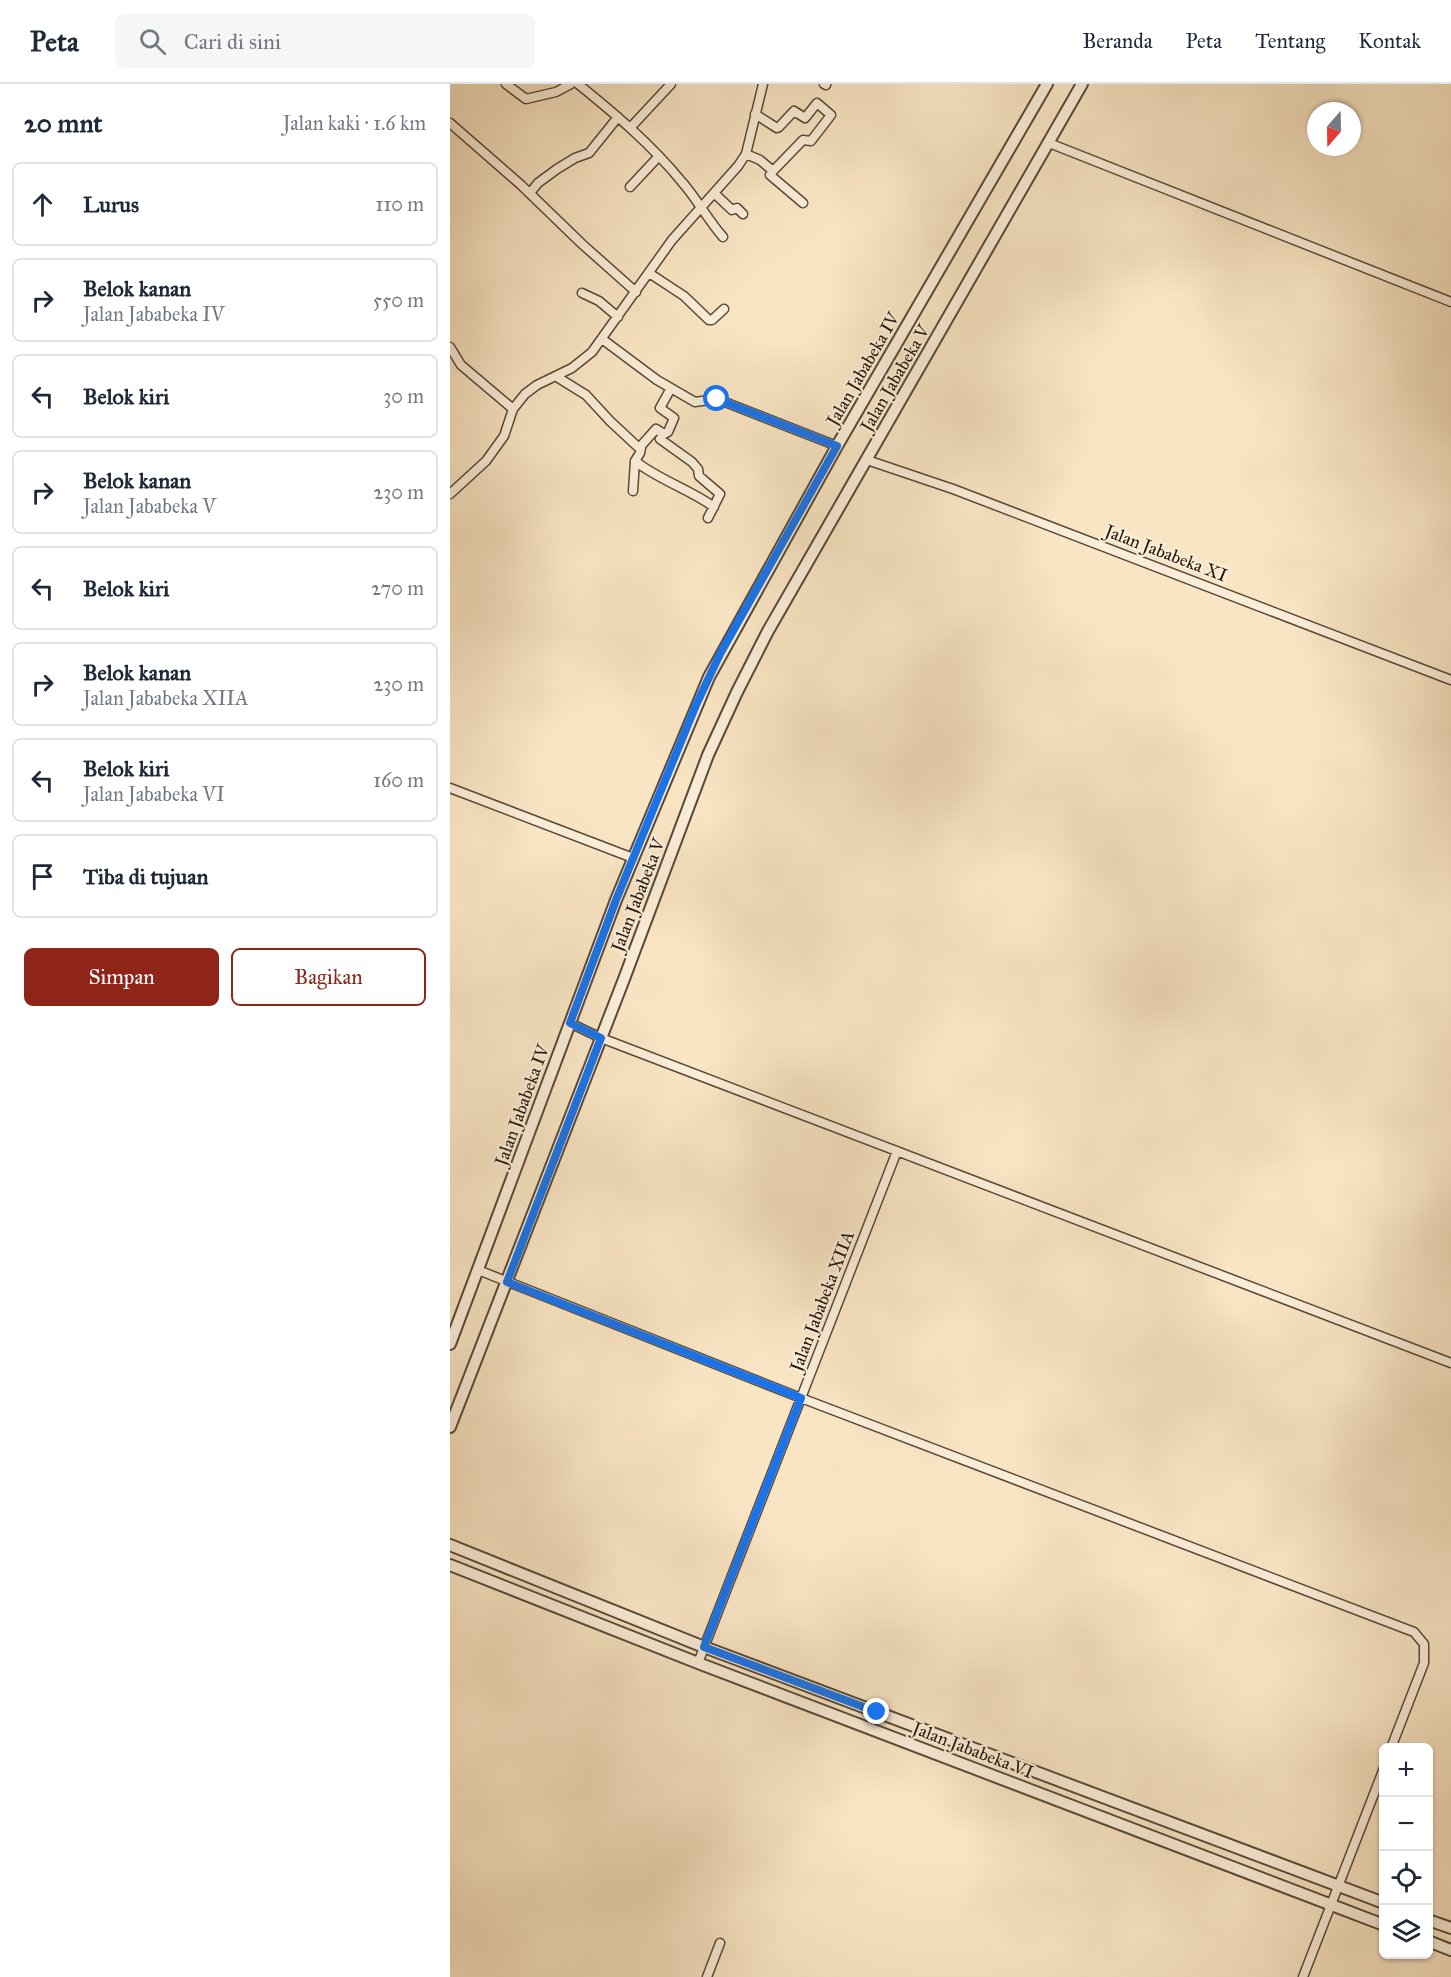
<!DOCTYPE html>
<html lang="id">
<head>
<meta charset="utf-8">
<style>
  body { margin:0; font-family:"IM FELL Great Primer",serif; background:#f6f6f7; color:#1f2937 }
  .controls { position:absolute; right:18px; bottom:18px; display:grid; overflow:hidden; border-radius:9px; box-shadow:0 2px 4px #0004 }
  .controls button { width:54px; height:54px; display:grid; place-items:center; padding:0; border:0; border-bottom:2px solid #e0e1e3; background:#fff; color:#1f2937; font:30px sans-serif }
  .compass { position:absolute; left:857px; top:18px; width:54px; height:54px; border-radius:50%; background:#fff; box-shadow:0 2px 4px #0004; rotate:200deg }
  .stop { position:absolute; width:18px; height:18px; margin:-14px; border:4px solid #1a73e8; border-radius:50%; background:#fff }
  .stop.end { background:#1a73e8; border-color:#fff; box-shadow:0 2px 6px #0008 }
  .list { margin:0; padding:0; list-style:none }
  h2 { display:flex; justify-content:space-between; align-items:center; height:78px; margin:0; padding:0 24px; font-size:26px }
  h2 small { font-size:20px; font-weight:400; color:#747a83 }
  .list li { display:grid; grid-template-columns:39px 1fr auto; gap:18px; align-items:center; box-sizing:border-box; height:84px; margin:0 12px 12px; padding:0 12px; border:2px solid #e0e1e3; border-radius:9px }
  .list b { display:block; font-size:22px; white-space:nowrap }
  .list p { margin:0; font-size:20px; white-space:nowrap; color:#747a83 }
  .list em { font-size:20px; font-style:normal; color:#747a83 }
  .actions { display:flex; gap:12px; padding:18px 24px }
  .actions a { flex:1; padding:14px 0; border:2px solid #8f2418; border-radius:9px; text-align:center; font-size:21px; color:#8f2418 }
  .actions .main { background:#8f2418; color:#fff }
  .icon { flex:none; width:33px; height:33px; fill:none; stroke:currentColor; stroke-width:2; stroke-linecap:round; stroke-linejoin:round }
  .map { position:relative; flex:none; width:1001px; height:1893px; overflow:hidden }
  header { display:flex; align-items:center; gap:36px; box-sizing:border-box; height:84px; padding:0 30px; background:#fff; border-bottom:2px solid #e0e1e3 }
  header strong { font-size:28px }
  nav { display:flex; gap:33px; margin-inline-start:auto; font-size:21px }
  .search { width:420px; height:54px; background:#f6f6f7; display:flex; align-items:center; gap:15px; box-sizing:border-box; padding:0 21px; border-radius:9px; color:#747a83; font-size:22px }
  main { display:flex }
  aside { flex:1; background:#fff }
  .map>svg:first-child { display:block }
</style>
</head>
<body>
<header>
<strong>Peta</strong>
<div class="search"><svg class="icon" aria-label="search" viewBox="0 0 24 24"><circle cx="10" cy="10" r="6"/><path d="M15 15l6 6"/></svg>Cari di sini</div>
<nav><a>Beranda</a><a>Peta</a><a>Tentang</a><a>Kontak</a></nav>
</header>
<main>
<aside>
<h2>20 mnt<small>Jalan kaki · 1.6 km</small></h2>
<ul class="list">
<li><svg class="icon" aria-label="ahead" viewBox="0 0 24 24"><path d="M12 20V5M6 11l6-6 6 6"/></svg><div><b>Lurus</b></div><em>110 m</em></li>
<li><svg class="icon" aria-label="right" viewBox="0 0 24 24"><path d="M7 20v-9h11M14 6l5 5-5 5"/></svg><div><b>Belok kanan</b><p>Jalan Jababeka IV</p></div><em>550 m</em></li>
<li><svg class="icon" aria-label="left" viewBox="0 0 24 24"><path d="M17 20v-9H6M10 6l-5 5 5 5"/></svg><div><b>Belok kiri</b></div><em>30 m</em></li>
<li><svg class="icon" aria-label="right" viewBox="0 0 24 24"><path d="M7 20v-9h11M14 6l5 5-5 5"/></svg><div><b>Belok kanan</b><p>Jalan Jababeka V</p></div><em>230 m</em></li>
<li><svg class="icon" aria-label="left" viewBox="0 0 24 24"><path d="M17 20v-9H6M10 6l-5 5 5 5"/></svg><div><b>Belok kiri</b></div><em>270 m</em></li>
<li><svg class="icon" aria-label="right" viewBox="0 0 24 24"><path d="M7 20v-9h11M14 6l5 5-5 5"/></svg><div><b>Belok kanan</b><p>Jalan Jababeka XIIA</p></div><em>230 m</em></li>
<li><svg class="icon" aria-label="left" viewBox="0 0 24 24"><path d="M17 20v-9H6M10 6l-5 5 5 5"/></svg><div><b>Belok kiri</b><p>Jalan Jababeka VI</p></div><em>160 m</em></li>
<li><svg class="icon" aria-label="arrive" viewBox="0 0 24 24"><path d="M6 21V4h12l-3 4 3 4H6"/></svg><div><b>Tiba di tujuan</b></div></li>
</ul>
<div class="actions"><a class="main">Simpan</a><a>Bagikan</a></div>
</aside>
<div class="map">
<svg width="1001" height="1893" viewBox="0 0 1001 1893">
  <rect width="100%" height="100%" fill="#f9e5c4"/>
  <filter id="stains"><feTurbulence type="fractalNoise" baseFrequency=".00333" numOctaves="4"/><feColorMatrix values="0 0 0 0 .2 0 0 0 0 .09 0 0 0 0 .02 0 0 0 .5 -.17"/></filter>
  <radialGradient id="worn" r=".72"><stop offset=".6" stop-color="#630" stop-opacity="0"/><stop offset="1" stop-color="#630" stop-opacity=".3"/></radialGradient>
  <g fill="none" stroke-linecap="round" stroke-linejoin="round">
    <g stroke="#584937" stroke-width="11">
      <path id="minor" d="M 56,0 L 76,15 L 106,8 L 121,0
        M 128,0 C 165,30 201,60 232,98 C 247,115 258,136 273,153
        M 374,0 L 376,1
        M 305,30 L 327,44 L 329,43 L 344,27 L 355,34 L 367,19 L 381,31 L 361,57 L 353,56 L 323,87
        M 0,39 L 71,101 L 132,160 L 186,208
        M 181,43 L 221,0
        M 599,59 L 1001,218
        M 296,70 L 310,76 L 323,87 L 320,91 L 353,119
        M 180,103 L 209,72
        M 80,109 L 88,99 L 107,85 L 125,74 L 139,69 L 168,33
        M 264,109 L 282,126 L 287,124 L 293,130
        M 199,189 L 234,212 L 259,236 L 262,236 L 274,225
        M 132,209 L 149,217 L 168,233
        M 152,255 L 207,296 L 245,318 L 267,315 L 387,362
        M 0,263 L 11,281 L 63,325
        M 107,293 L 136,311 L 160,337 L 189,364 L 206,345 L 214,350 L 218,348 L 224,334 L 210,324 L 221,304
        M 214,350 L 210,355 L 242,378 L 248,385 L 249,392 L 270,410 L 258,434
        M 417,376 L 503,405 L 1001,596
        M 185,377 C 209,396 239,405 264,423
        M 183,407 L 185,377 L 190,369 L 191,364
        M 0,410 L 36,377 L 54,352 L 63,325 L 75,310 L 87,301 L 122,284 L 142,268 L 222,156 L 288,82 L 296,70 L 313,0
        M 0,704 L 183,774
        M 120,939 L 151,954 L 1001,1279
        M 28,1186 L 351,1314 L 964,1548 L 974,1560 L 974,1579 L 941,1664
        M 248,1579 L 447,1067
        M 257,1893 L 270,1859
        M 853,1893 L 934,1684"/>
    </g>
    <g stroke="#584937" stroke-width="14">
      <path id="tertiary" d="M 0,1260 L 166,816 L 259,593 L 387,362 L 597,0
        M 0,1343 L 174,895 L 258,671 L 287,608 L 318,547 L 632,0
        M 0,1461 L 254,1563 L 934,1819
        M 0,1481 L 248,1579 L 934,1841
        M 978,1836 L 1001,1844
        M 978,1857 L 1001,1866"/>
    </g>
    <use href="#minor" stroke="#fbeed9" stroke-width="8"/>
    <use href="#tertiary" stroke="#fbeed9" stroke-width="10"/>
  </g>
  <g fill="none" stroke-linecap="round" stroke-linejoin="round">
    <path stroke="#1a73e8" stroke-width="8" d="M 267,315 L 387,362 L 270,570 L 246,621 L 166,816 L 120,939 L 151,954 L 57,1198 L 351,1314 L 254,1563 L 427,1628"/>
  </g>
  <g text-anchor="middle" stroke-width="4.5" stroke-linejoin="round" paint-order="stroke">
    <g font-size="18" fill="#231508" stroke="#fbeed9">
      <text transform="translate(413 285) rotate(-60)" y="6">Jalan Jababeka IV</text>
      <text transform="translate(445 294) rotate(-60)" y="6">Jalan Jababeka V</text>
      <text transform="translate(716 469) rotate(21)" y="6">Jalan Jababeka XI</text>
      <text transform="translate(188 811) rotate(-69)" y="6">Jalan Jababeka V</text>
      <text transform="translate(72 1021) rotate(-70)" y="6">Jalan Jababeka IV</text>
      <text transform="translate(372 1217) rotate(-69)" y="6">Jalan Jababeka XIIA</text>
      <text transform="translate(523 1666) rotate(21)" y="6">Jalan Jababeka VI</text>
    </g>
  </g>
  <rect width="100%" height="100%" filter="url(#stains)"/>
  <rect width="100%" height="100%" fill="url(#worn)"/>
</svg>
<div class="controls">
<button>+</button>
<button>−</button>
<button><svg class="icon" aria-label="locate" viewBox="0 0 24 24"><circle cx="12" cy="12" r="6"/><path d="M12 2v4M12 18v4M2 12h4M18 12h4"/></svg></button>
<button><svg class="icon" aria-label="layers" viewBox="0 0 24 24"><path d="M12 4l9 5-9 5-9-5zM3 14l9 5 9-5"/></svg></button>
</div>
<svg class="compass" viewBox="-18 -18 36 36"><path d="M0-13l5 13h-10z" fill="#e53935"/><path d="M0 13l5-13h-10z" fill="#747a83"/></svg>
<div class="stop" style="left:267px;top:315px"></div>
<div class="stop end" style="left:427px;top:1628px"></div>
</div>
</main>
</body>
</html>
